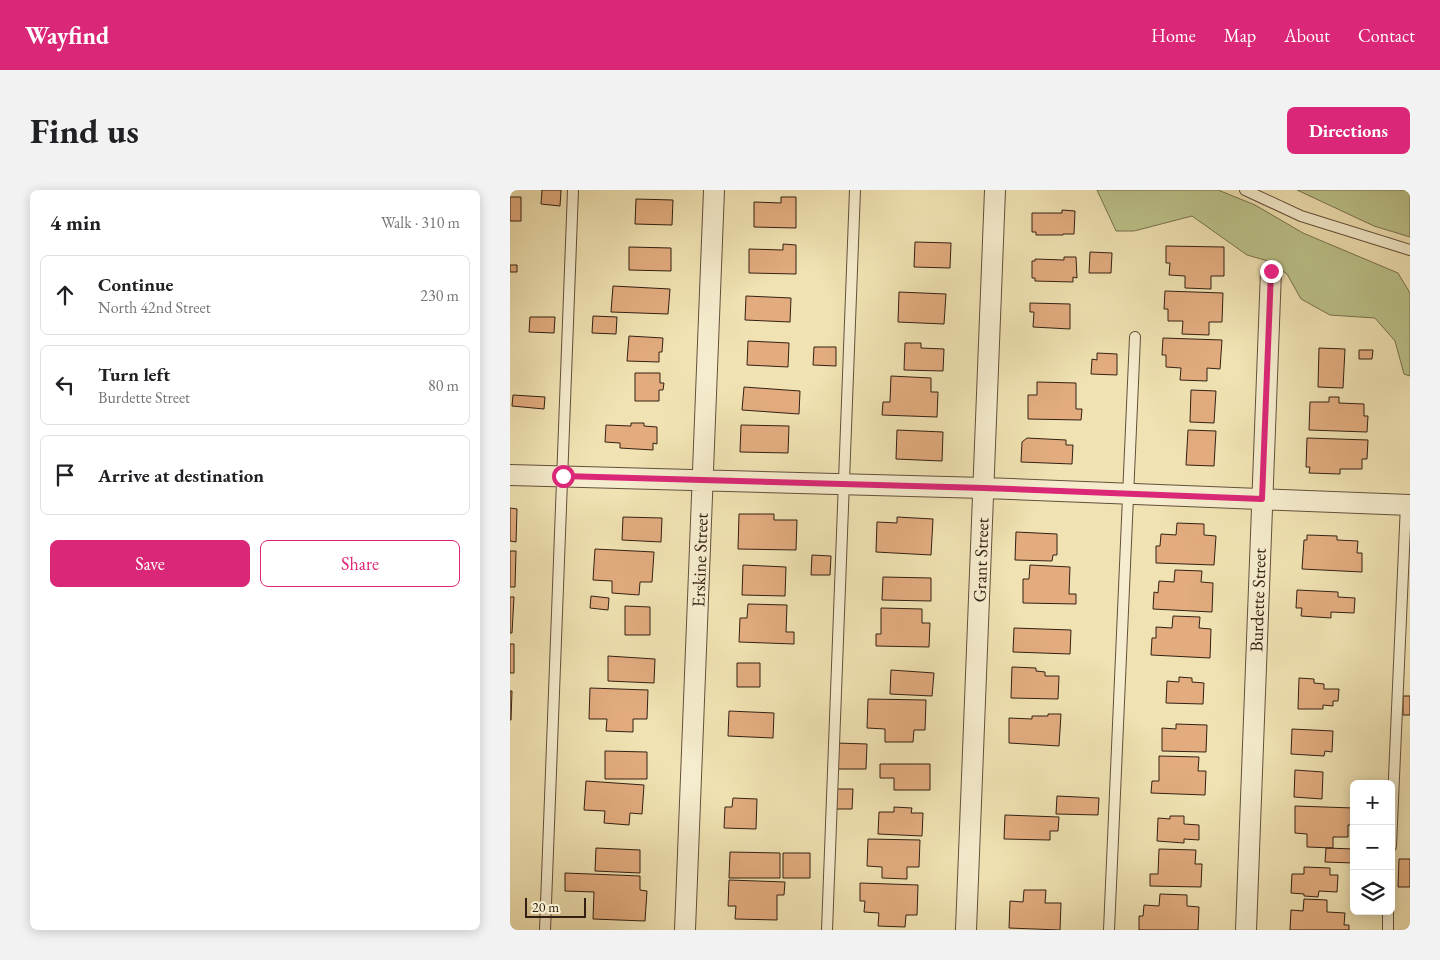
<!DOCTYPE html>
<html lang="en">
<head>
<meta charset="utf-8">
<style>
  body { margin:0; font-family:"EB Garamond",serif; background:#f2f2f2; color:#202124 }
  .controls { position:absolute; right:15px; bottom:15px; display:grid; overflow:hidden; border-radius:8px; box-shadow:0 2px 12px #0003 }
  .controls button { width:45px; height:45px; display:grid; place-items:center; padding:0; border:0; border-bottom:1px solid #e0e0e0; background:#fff; color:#202124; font:25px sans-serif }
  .scale { position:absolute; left:15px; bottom:12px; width:61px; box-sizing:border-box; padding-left:5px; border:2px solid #342013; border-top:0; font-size:14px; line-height:18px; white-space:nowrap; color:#342013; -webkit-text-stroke:4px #f5eccd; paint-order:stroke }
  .stop { position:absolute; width:15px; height:15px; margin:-11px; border:4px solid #db2777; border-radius:50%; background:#fff }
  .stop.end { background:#db2777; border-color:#fff; box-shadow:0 1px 5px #0008 }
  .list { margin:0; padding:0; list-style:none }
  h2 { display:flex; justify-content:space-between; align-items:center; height:65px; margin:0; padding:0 20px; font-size:21px }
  h2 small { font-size:16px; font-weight:400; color:#757577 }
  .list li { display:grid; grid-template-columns:32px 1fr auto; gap:15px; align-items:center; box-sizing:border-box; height:80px; margin:0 10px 10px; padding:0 10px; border:1px solid #e0e0e0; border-radius:8px }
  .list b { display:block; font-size:19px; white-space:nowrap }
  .list p { margin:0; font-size:16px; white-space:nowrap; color:#757577 }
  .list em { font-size:16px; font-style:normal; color:#757577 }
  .actions { display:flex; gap:10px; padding:15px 20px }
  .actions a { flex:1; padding:11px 0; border:1px solid #db2777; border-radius:8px; text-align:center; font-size:18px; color:#db2777 }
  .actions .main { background:#db2777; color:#fff }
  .icon { flex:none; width:28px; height:28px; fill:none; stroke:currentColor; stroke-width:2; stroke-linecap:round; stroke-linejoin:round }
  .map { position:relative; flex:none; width:900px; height:740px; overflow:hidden; border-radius:8px }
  header { display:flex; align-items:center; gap:30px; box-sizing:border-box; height:70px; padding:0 25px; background:#db2777; color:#fff }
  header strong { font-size:24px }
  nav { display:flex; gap:28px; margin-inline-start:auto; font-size:18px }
  .intro { display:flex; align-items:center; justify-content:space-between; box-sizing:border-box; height:120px; padding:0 30px }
  h1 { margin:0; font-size:35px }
  .button { padding:12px 22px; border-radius:8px; background:#db2777; color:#fff; font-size:18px; font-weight:700 }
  main { display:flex; gap:30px; padding:0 30px }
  aside { flex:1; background:#fff; border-radius:8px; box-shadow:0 2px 12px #0003 }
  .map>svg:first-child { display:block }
</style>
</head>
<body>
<header>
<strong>Wayfind</strong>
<nav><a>Home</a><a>Map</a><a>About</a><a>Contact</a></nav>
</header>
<div class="intro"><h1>Find us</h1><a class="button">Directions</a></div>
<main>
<aside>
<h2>4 min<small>Walk · 310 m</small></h2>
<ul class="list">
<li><svg class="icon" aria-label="ahead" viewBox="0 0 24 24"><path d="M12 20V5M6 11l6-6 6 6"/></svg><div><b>Continue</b><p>North 42nd Street</p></div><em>230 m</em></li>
<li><svg class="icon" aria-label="left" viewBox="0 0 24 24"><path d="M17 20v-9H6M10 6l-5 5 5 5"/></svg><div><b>Turn left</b><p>Burdette Street</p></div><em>80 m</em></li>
<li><svg class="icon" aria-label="arrive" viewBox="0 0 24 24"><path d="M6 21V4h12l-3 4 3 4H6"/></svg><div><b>Arrive at destination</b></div></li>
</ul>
<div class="actions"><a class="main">Save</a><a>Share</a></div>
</aside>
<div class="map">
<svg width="900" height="740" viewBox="0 0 900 740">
  <rect width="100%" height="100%" fill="#f0e2b2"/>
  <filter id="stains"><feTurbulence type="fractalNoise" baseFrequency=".004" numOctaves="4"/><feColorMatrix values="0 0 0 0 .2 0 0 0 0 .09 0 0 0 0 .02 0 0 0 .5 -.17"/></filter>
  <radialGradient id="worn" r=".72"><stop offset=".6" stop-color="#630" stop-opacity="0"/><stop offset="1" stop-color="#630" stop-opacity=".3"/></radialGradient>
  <path fill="#bcc28a" stroke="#78714e" d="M 587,0 L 708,0 L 745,15 L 793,43 L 888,83 L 900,103 L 900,186 L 894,184 L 885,151 L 865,128 L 820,125 L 791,109 L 777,84 L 758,71 L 737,65 L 682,26 L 624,41 L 606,41 Z
    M 787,0 L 900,0 L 900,47 L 864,36 Z"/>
  <path fill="#e2ac7f" stroke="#342013" d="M 32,0 L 51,0 L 50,16 L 31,14 Z
    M 0,7 L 11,7 L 11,31 L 0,31 Z
    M 271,7 L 286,7 L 286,38 L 244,37 L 244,12 L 271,13 Z
    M 126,9 L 163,10 L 162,35 L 125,34 Z
    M 552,20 L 565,21 L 564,44 L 553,44 L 553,45 L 526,45 L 526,42 L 522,42 L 522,23 L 552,23 Z
    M 405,52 L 441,53 L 440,78 L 404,77 Z
    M 273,54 L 286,55 L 286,84 L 239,83 L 239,59 L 273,60 Z
    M 656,56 L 714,57 L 714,86 L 701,86 L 701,99 L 675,98 L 675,86 L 659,85 L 660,73 L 656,73 Z
    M 119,57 L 161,58 L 161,81 L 119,80 Z
    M 580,62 L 602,63 L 601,83 L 579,83 Z
    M 554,67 L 566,67 L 567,88 L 563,87 L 563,92 L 525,91 L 525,88 L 522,88 L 522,71 L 525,71 L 525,69 L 554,70 Z
    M 0,75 L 7,75 L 7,82 L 0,82 Z
    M 103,96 L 160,99 L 158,124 L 101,122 Z
    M 655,101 L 713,103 L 712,132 L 699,132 L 699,145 L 672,144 L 673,131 L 658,131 L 658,119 L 654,119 Z
    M 389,102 L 436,104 L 434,134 L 388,132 Z
    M 236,106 L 281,108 L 280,132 L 235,130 Z
    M 520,113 L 560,114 L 560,139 L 523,137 L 524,122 L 520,122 Z
    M 83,126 L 107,127 L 106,144 L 82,143 Z
    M 20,127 L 45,127 L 44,143 L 19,142 Z
    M 119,146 L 153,148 L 152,162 L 149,162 L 149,172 L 117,171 Z
    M 653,148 L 712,150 L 710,179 L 697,178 L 697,191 L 670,190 L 671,178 L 656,177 L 656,165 L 652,165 Z
    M 238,151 L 279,153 L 278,177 L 237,175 Z
    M 395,153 L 411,153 L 411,158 L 434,159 L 433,181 L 394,180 Z
    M 304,157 L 326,157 L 326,176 L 303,175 Z
    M 809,158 L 835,159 L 833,198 L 808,197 Z
    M 849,160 L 863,160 L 862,169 L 849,169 Z
    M 587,163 L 607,164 L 607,185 L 581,184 L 582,169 L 587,170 Z
    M 125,183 L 150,183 L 150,193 L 154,193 L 153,200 L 149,200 L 149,211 L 125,211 Z
    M 381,186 L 421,188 L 421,202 L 428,202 L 427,227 L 372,225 L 373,212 L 380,212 Z
    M 527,192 L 566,193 L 566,219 L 572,219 L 571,230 L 518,229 L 518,205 L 527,205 Z
    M 234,197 L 290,201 L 289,224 L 232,220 Z
    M 681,200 L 706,201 L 704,233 L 680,232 Z
    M 3,205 L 35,207 L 34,219 L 2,216 Z
    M 819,207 L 829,207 L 829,213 L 854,214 L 854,226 L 858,226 L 857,242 L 799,240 L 800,212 L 819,212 Z
    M 121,233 L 134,233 L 134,236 L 147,237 L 147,254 L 143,253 L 143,260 L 110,258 L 110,253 L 95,252 L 96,235 L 121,236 Z
    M 231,235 L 279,236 L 278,263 L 230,262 Z
    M 387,240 L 433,242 L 432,271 L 386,269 Z
    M 678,240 L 706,241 L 704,276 L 676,275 Z
    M 517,248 L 556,250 L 556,255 L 563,255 L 562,274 L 511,272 L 512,252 Z
    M 797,248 L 858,250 L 857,269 L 852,269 L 852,279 L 830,279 L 830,284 L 799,283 L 800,277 L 796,277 Z
    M 0,318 L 7,319 L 6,352 L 0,351 Z
    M 229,324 L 264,324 L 264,330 L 287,330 L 286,360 L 228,359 Z
    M 113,327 L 152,328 L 151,352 L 112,350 Z
    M 387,327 L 423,329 L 421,365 L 366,362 L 367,332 L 387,333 Z
    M 667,333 L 694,334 L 694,345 L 706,346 L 704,375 L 646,373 L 646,356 L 650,356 L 651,344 L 666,345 Z
    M 506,342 L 547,344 L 547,365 L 543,365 L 542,371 L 505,370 Z
    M 797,345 L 827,346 L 827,350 L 848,351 L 847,363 L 852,363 L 852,382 L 792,379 L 794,350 L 797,350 Z
    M 85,359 L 144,362 L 142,392 L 130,392 L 129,405 L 102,403 L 102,391 L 83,390 Z
    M 0,361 L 6,361 L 5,397 L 0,397 Z
    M 302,365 L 321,366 L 320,385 L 301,385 Z
    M 233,375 L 276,377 L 275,406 L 232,405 Z
    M 520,375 L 560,377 L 559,404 L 566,404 L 566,414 L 513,413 L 513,389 L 519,389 Z
    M 665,380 L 692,381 L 691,392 L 703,393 L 702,422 L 643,419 L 644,402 L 648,403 L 649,391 L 664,392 Z
    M 373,387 L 421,388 L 421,411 L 372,410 Z
    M 787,400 L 828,402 L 828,407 L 845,408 L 844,423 L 821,422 L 821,428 L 791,426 L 792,418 L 786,418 Z
    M 81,406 L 99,408 L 98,420 L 80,418 Z
    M 0,407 L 4,407 L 2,443 L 0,443 Z
    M 238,414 L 277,415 L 276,442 L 284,442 L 284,454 L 229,452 L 230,428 L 237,428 Z
    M 115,416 L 140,417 L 140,445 L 115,445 Z
    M 371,418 L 412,419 L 412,433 L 420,433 L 419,457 L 366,456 L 366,444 L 371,444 Z
    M 663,426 L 690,427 L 689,438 L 701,439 L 700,468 L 641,465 L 642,448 L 646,448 L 646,437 L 662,438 Z
    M 504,438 L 561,440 L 560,464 L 503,462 Z
    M 0,454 L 4,454 L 4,483 L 0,483 Z
    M 98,466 L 145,469 L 144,493 L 98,491 Z
    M 227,473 L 250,473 L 250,497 L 227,497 Z
    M 502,477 L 526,478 L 526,481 L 535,482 L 535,486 L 549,486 L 548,509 L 501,508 Z
    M 381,480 L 424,483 L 422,506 L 380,504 Z
    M 669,487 L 682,488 L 682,492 L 694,493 L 693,514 L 656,513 L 657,491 L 669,492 Z
    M 789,488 L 804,489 L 804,493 L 814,494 L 814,499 L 829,499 L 828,511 L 823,511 L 823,516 L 813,515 L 813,519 L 788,519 Z
    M 80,498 L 138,500 L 137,529 L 123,529 L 123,542 L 96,541 L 97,529 L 79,529 Z
    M 0,501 L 2,501 L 1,530 L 0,530 Z
    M 893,506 L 900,506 L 900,525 L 893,525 Z
    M 358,509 L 416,510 L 415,540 L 404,540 L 403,552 L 375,552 L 375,539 L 357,538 Z
    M 219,521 L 264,523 L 263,548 L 218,546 Z
    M 538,524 L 551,524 L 549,556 L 499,553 L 499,528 L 522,529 L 522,526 L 538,526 Z
    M 666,534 L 697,535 L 696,562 L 652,561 L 652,538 L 666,539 Z
    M 782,539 L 823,541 L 822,562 L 815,561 L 814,566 L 781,564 Z
    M 327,553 L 357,554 L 356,579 L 326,579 Z
    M 95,561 L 137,562 L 137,589 L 95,589 Z
    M 649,566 L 689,567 L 688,581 L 696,581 L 695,605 L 641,603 L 642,591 L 649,591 Z
    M 370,574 L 420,574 L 420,600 L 384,600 L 384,588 L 370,588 Z
    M 785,580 L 813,582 L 812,609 L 784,607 Z
    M 76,591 L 134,595 L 132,624 L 120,623 L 119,635 L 94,633 L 95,621 L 74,620 Z
    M 324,599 L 343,599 L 342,619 L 323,619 Z
    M 547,606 L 589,608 L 588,625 L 546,624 Z
    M 223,608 L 247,609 L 246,639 L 214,638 L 215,617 L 222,617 Z
    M 785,616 L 843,618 L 842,635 L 838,635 L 838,647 L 823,647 L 823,658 L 797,657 L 797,644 L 785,643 Z
    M 384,617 L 402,618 L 401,623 L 413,623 L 412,646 L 368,644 L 369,622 L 384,622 Z
    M 495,625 L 549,627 L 548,641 L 540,641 L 540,650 L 494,649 Z
    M 660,626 L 674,626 L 674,634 L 689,635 L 689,650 L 674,649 L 674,653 L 647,651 L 648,628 L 660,629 Z
    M 358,649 L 410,650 L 409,677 L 397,677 L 397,689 L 372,688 L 372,677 L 357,676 Z
    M 86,658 L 130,660 L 130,683 L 85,681 Z
    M 816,658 L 844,659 L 844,673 L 815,672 Z
    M 649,659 L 686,660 L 685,674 L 692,674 L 691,697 L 640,696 L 640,684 L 648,684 Z
    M 220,662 L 270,663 L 270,688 L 219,688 Z
    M 273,663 L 300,663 L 300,688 L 273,688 Z
    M 889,669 L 900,669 L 900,697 L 888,697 Z
    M 794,677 L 820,678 L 820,685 L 828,685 L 827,702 L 809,701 L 808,707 L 794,706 L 794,704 L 781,703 L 782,684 L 794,684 Z
    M 55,683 L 130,686 L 130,700 L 137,701 L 135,731 L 83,729 L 84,702 L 55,701 Z
    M 219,690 L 275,692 L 274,705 L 267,705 L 267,730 L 225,729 L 226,716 L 218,716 Z
    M 350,693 L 408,695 L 407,725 L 396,725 L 395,737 L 368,736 L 369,723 L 354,722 L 355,711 L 350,711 Z
    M 514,700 L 536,700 L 535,713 L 551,713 L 550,740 L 499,738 L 500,711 L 513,712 Z
    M 650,704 L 677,705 L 677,716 L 689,717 L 688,740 L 629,740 L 629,726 L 633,726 L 634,715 L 649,716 Z
    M 794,709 L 817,710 L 817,722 L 835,723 L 834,735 L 839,735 L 839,740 L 780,740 L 781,720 L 793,721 Z"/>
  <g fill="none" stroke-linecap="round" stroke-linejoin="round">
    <g stroke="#63503b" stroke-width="12">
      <path id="service" d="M 735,0 L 791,26 L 900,60
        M 881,656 L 896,314
        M 35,740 L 63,0
        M 317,740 L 345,0
        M 599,740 L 625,147
        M 878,740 L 878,721"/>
    </g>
    <g stroke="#63503b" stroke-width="22">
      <path id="minor" d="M 0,285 L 474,298 L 900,315
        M 175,740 L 204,0
        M 456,740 L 485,0
        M 736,740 L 761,81"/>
    </g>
    <use href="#service" stroke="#f5eccd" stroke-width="10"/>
    <use href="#minor" stroke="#f5eccd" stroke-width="20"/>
  </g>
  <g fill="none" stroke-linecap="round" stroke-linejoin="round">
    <path stroke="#db2777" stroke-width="6" d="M 53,286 L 474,298 L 752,309 L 761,81"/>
  </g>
  <g text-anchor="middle" stroke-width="4.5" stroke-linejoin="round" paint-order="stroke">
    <g font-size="18" fill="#342013" stroke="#f5eccd">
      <text transform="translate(190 370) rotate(-88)" y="6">Erskine Street</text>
      <text transform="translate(471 370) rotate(-88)" y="6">Grant Street</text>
      <text transform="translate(748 410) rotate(-88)" y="6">Burdette Street</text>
    </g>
  </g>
  <rect width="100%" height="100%" filter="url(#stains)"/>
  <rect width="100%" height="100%" fill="url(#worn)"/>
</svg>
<div class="controls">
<button>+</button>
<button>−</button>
<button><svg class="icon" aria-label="layers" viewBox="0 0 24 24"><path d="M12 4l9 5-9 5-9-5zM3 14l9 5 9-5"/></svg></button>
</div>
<div class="scale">20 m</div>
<div class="stop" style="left:53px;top:286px"></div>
<div class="stop end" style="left:761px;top:81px"></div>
</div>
</main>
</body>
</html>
